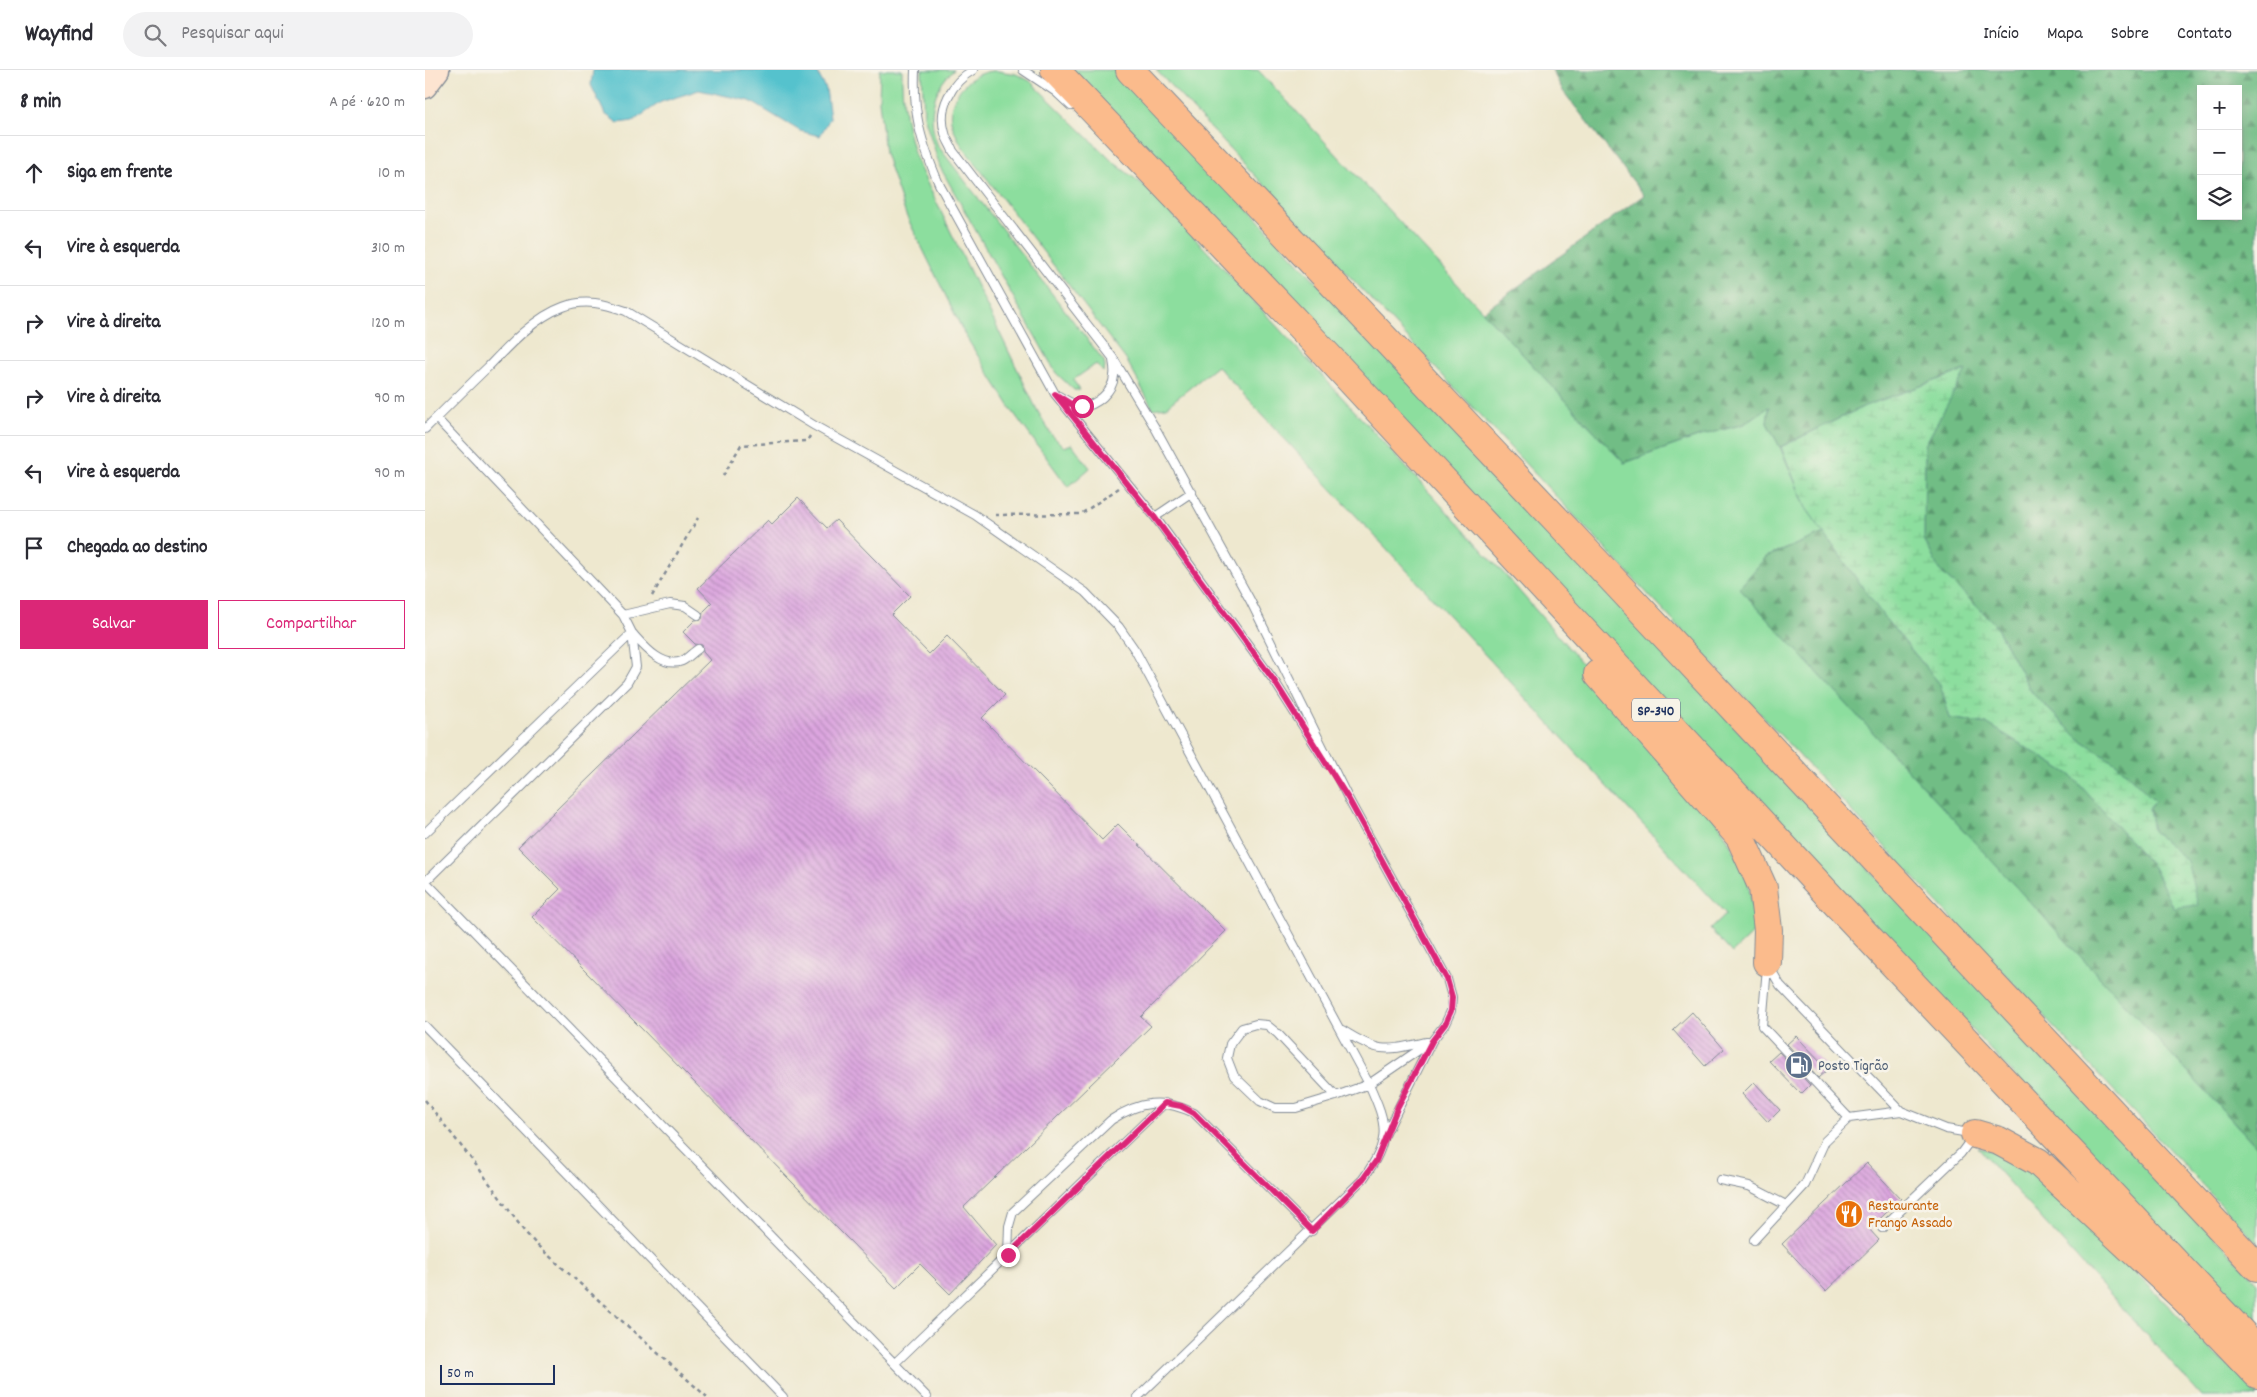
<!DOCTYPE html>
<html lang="pt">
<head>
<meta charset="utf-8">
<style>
  body { margin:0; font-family:Dekko,sans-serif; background:#f2f2f3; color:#2b2b33 }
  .controls { position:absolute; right:15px; top:15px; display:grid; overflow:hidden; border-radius:0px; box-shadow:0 2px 12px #0003 }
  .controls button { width:45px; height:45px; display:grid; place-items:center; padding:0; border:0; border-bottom:1px solid #e1e1e2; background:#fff; color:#2b2b33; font:25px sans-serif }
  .scale { position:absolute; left:15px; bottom:12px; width:115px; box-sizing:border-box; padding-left:5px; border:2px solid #1b2f5e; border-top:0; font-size:14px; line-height:18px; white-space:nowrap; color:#1b2f5e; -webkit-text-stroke:4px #f7f3e8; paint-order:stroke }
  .stop { position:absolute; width:15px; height:15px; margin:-11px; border:4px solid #db2777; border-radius:50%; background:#fff }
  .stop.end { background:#db2777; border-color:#fff; box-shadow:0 1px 5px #0008 }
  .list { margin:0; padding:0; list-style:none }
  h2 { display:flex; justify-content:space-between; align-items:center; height:65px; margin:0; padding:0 20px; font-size:21px }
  h2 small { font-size:16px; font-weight:400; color:#7c7c81 }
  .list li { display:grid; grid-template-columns:32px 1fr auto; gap:15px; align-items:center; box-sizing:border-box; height:75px; padding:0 20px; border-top:1px solid #e1e1e2 }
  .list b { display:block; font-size:19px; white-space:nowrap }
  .list em { font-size:16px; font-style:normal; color:#7c7c81 }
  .actions { display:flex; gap:10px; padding:15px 20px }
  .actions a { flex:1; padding:11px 0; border:1px solid #db2777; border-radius:0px; text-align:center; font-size:18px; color:#db2777 }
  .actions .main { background:#db2777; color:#fff }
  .icon { flex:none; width:28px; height:28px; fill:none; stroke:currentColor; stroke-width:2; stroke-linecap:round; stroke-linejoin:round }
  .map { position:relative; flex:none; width:1832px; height:1327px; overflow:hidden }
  header { display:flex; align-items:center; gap:30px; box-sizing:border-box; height:70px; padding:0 25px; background:#fff; border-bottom:1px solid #e1e1e2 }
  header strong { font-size:24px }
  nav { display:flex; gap:28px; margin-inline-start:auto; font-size:18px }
  .search { width:350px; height:45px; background:#f2f2f3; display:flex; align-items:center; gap:12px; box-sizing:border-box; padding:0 18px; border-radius:28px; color:#7c7c81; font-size:19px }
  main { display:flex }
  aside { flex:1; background:#fff }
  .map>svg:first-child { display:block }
</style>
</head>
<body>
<header>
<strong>Wayfind</strong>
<div class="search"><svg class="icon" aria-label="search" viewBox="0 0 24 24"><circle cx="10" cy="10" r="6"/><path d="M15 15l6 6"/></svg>Pesquisar aqui</div>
<nav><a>Início</a><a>Mapa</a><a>Sobre</a><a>Contato</a></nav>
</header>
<main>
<aside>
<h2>8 min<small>A pé · 620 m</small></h2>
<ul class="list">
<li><svg class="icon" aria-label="ahead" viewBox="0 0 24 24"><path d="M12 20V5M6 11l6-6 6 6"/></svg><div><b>Siga em frente</b></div><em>10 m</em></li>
<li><svg class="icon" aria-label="left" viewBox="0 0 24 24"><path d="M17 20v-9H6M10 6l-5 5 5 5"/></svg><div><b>Vire à esquerda</b></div><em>310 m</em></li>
<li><svg class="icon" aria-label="right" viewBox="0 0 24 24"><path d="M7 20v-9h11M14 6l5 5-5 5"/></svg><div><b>Vire à direita</b></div><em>120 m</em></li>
<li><svg class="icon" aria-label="right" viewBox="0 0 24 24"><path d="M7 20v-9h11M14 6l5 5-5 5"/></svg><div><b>Vire à direita</b></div><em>90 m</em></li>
<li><svg class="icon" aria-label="left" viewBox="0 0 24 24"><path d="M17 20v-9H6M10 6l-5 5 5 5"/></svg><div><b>Vire à esquerda</b></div><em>90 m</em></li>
<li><svg class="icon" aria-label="arrive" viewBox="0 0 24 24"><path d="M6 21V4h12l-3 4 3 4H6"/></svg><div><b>Chegada ao destino</b></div></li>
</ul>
<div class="actions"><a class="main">Salvar</a><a>Compartilhar</a></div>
</aside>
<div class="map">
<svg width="1832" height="1327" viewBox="0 0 1832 1327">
  <defs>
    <pattern id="forest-firs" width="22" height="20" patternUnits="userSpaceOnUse" patternTransform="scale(1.25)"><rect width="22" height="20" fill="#71bd85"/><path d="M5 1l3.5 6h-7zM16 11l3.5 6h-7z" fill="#5c9a70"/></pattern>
    <pattern id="wetland-marsh" width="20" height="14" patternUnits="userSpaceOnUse" patternTransform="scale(1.25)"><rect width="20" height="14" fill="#8cde9e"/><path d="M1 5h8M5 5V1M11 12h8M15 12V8" fill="none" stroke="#78bf8a"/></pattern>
    <pattern id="building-back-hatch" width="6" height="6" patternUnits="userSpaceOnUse" patternTransform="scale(1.25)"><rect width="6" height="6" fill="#dca5df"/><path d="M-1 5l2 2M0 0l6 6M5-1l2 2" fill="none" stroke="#b287b8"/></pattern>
  </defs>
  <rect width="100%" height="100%" fill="#f7f3e8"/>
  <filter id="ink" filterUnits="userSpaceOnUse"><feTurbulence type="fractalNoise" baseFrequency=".02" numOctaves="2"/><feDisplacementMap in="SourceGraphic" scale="10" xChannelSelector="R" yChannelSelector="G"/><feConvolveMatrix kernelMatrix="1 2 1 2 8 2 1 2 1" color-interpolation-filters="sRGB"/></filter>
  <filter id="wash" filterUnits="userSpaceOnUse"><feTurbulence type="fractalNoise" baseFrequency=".0096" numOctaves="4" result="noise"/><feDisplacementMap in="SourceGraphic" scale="20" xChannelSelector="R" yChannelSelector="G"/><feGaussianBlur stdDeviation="1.12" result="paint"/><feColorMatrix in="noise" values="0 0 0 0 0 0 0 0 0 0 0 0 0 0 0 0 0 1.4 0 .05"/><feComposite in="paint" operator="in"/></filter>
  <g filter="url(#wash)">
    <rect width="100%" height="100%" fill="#eee8cf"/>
    <path fill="#8cde9e" stroke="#54867e" d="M 455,0 L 477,0 C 476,31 482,60 491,90 L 612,340 L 626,364 L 639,377 L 647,374 L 665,398 L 643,417 L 588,342 L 540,265 L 481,145 L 460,83 L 454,31 Z
      M 497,0 L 529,0 C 506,19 502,49 513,76 L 679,291 L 680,297 L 678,302 L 671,294 L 648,310 L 655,320 L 649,320 L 631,303 L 515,97 L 499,46 Z
      M 643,0 L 692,0 L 1832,1212 L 1832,1263 Z
      M 731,0 L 833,0 L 1199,393 L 1278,365 L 1319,354 L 1345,336 L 1342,353 L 1355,377 L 1381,438 L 1399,463 L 1341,487 L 1315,518 L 1832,1077 L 1832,1173 Z
      M 573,1 L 591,4 L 605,11 L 688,92 L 721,117 L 801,201 L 1082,507 L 1236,684 L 1294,754 L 1322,804 L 1331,860 L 1307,883 L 1285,859 L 1301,844 L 792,296 L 741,337 L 728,339 L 702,291 L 537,76 C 533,68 528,60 526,51 C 522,32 540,8 558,3 C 563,1 568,1 573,1 Z
      M 1553,1078 L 1581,1083 L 1611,1100 L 1794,1288 L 1832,1321 L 1832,1327 L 1777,1327 Z"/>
    <path fill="url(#forest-firs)" stroke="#467672" fill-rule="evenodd" d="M 1127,0 L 1832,0 L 1832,1077 L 1314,518 L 1341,487 L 1399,463 L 1459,547 L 1515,614 L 1525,648 L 1563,654 L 1646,705 L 1728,797 L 1749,838 L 1762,791 L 1728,761 L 1724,739 L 1729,731 L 1692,694 L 1653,668 L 1607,623 L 1569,553 L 1514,500 L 1499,469 L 1500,375 L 1540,300 L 1440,336 L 1355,377 L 1342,353 L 1344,337 L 1319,354 L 1278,365 L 1199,393 L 1058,242 L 1219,125 L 1138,21 ZM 1776,19 L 1813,19 L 1813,146 L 1776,146 Z"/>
    <path fill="url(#wetland-marsh)" stroke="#54867e" d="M 1541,300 L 1500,375 L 1499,469 L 1514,500 L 1569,553 L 1607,623 L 1653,668 L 1692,694 L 1730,731 L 1724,739 L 1728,761 L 1762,791 L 1773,835 L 1749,838 L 1728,797 L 1646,705 L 1563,654 L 1525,648 L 1515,614 L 1459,547 L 1381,438 L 1356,377 L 1440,336 Z"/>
    <path fill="#55c2cd" stroke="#387896" d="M 168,0 L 391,0 L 401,19 L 405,48 L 395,66 L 375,61 L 325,31 L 274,20 L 236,32 L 208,51 L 193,53 L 180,44 L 166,15 Z"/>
    <g id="blocks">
      <path fill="url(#building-back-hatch)" d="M 373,428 L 402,458 L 411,450 L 485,526 L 466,545 L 504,584 L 522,566 L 580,625 L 557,648 L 677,770 L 693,754 L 801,861 L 716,947 L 726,956 L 539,1137 L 571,1175 L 525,1224 L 495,1194 L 471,1218 L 107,847 L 135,819 L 93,777 L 285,590 L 278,582 L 277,575 L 270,574 L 258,562 L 270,550 L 277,549 L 278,542 L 287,533 L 273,518 L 343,450 L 347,454 Z
        M 1267,942 L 1299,979 L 1280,996 L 1248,960 Z
        M 1371,966 L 1403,999 L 1393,1008 L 1362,974 Z
        M 1354,982 L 1385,1015 L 1376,1024 L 1344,991 Z
        M 1329,1012 L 1355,1040 L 1343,1052 L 1317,1024 Z
        M 1442,1093 L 1476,1129 L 1444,1159 L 1454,1170 L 1401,1221 L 1357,1174 Z"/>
    </g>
  </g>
  <g filter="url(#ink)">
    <use href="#blocks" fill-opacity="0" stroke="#848c96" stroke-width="1"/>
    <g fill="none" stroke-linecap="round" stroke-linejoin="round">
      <g stroke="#848c96" stroke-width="10">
        <path id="lane" d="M 490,0 C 488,46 496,72 514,114 L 630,324 L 730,447 L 850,612 L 902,694
          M 548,0 C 527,12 512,38 520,63 C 521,69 526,75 528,81 L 688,288 L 732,361 L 825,530 L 924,730 L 1022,909 L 1027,927 L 1026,941 L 1020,954 L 1007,971 L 944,1014 L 911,1026 L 871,1038 L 850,1038 L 835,1031 L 809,1006 L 802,988 L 805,974 L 817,958 L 831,954 L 842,955 L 853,964 L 911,1026
          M 598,0 L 631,22 L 646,36
          M 634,326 C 641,330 648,335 656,336 C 671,337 688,321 689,306 C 690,301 689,295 688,290
          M 0,359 C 21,338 42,317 63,297 C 83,276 110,247 138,237 C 160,228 180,234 201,241 L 390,356 L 550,445 L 660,522 L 694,557 L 710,580 L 944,1014 C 963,1056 966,1070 938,1109 L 713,1327
          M 730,447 L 767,422
          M 198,545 L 245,534 L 260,536 L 273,545
          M 207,563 C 218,575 237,599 257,591 C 262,589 268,582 273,579
          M 0,763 L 207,563
          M 0,811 L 502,1327
          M 1,811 L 202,613 L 211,597 L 207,563 L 198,545 L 11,348
          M 1344,896 L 1355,915 L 1476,1041 L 1521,1059 L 1550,1064 L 1536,1083 L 1457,1158
          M 1342,897 L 1337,956 L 1424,1048
          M 0,956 L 358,1327
          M 917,960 C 955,984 960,981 1002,972
          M 960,1065 L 1006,973
          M 1295,1110 L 1324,1116 L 1361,1135
          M 1329,1170 L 1380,1115 L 1400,1071 L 1424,1048 L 1476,1041
          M 583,1185 L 584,1156 L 588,1142 L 686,1050 C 715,1031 737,1028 769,1043 L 887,1161
          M 470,1293 L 740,1033"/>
      </g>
      <g stroke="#848c96" stroke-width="25">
        <path id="secondary" d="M 0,17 L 13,0"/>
      </g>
      <g stroke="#848c96" stroke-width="30">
        <path id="highway" d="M 630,0 L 890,272 L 1408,830 L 1832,1279
          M 705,0 L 1145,464 L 1832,1197
          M 1173,604 L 1315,767 L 1338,818 L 1343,860 L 1342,892
          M 1550,1064 L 1574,1071 L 1613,1092 L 1761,1230 L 1832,1304"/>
      </g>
      <path stroke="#848c96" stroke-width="2.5" stroke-dasharray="4 4" stroke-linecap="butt" d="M 298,406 L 316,375 L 382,371 L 385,366
        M 570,445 L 656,444 L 694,418
        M 227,526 L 273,448
        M 0,1030 L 55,1100 L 99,1161 L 113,1176 L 282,1327"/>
      <use href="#lane" stroke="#fff" stroke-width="8"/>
      <use href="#secondary" stroke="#fde4d1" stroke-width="22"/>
      <use href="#highway" stroke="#fbbb8c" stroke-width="28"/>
    </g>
  </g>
  <g fill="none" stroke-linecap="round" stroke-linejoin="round" filter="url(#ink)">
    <path stroke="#db2777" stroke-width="6" d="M 583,1185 L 740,1033 L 756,1036 L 769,1043 L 887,1161 L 938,1109 L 951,1091 L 973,1036 L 1007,971 L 1020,954 L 1026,941 L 1027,927 L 1022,909 L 924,730 L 850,612 L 730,448 L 630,324 L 646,334 L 657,336"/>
  </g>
  <defs>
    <g id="fuel-disc" transform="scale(1.4375)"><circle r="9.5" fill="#5c6f8a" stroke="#f7f3e8"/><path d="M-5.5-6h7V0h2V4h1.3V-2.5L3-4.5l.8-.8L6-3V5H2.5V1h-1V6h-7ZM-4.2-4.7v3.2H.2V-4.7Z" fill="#fff"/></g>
    <g id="restaurant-disc" transform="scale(1.4375)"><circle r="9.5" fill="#e8710a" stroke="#f7f3e8"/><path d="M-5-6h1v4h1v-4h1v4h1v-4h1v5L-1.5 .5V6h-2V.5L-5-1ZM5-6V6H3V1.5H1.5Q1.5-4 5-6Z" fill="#fff"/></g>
  </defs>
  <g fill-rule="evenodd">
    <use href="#fuel-disc" x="1374" y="995"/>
    <use href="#restaurant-disc" x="1424" y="1144"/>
  </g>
  <g text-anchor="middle" stroke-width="5" stroke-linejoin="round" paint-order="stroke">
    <rect fill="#f7f3e8" stroke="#5d6a87" stroke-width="1" x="1207" y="628.5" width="48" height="23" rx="4"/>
    <g font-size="14" font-weight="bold" fill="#1b2f5e">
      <text x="1231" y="645">SP-340</text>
    </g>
    <g font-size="15" fill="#4e5e75" stroke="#f7f3e8" text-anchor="start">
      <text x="1393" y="1000">Posto Tigrão</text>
    </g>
    <g font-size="15" fill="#c56008" stroke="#f7f3e8" text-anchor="start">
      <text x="1443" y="1140">Restaurante<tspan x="1443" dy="17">Frango Assado</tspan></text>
    </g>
  </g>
</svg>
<div class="controls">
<button>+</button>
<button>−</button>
<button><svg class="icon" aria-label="layers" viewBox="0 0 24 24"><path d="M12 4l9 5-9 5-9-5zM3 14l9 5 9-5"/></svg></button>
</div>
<div class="scale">50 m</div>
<div class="stop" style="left:657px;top:336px"></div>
<div class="stop end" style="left:583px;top:1185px"></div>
</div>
</main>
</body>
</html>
